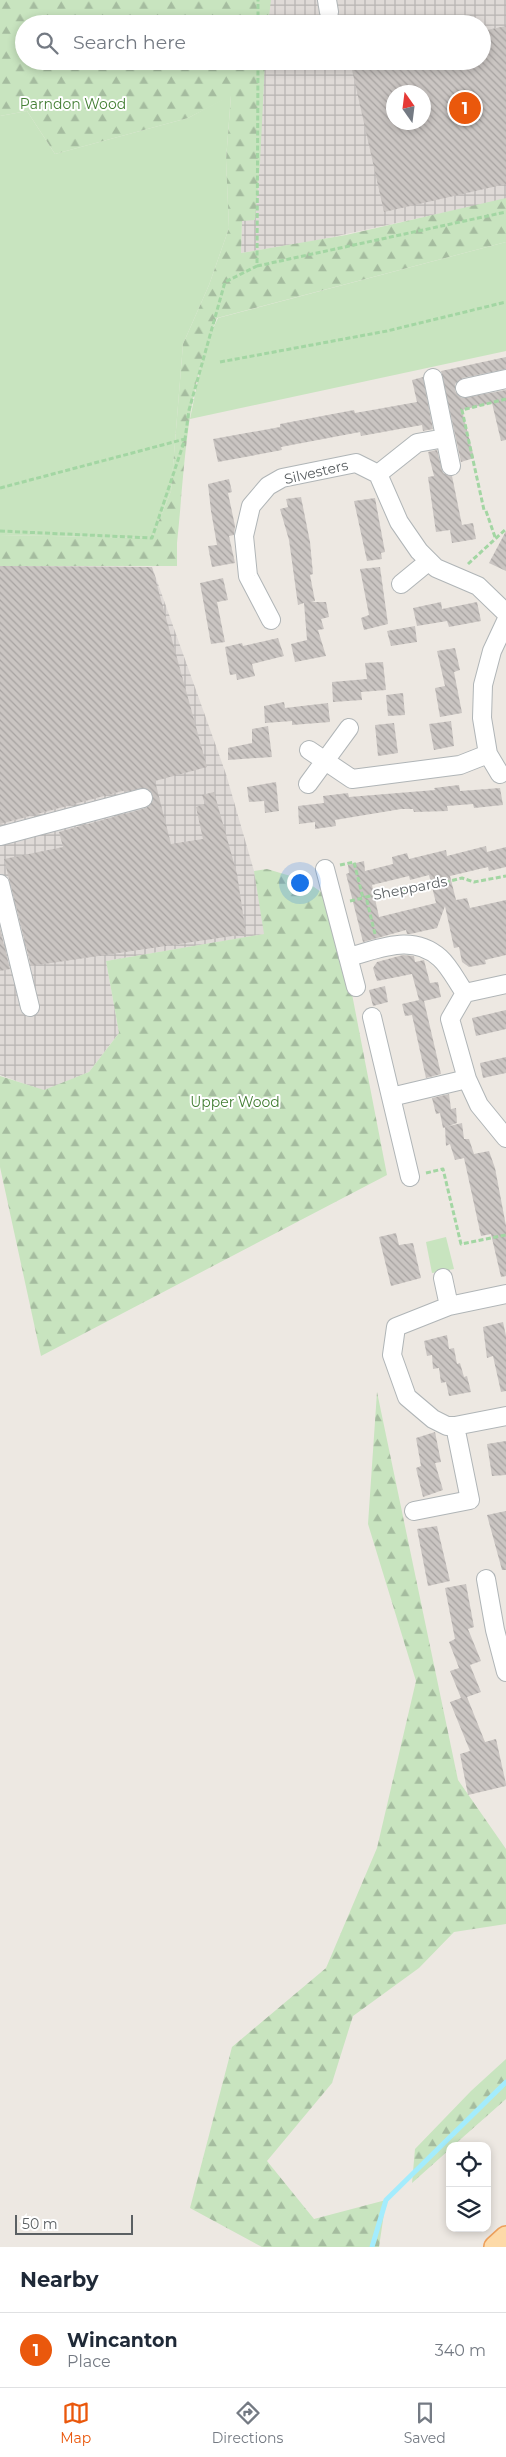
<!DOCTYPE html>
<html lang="en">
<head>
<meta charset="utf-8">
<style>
  body { margin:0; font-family:Montserrat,sans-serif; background:#f6f6f7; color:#1f2937 }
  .controls { position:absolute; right:15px; bottom:15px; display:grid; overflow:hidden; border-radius:10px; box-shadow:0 2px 8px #0003 }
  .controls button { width:45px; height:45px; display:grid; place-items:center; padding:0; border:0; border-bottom:1px solid #e0e1e3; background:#fff; color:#1f2937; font:25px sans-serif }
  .compass { position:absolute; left:386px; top:85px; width:45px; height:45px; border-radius:50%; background:#fff; box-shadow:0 2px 8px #0003; rotate:346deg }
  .scale { position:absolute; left:15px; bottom:12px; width:118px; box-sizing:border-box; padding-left:5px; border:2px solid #5b6063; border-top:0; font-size:14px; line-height:18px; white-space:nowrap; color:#5b6063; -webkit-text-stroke:4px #fff; paint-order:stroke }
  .you { position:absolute; left:299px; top:882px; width:18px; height:18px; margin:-12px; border:4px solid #fff; border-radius:50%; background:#1a73e8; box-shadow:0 0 0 8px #1a73e833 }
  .badge { display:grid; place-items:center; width:32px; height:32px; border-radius:50%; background:#ea580c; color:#fff; font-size:16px; font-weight:700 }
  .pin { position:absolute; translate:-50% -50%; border:2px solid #fff; box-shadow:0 1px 5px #0006 }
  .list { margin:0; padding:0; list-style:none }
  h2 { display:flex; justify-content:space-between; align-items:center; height:65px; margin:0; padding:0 20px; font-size:21px }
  h2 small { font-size:16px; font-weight:400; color:#747a83 }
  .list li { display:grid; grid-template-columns:32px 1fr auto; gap:15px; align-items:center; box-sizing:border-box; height:75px; padding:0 20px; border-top:1px solid #e0e1e3 }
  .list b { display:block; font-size:19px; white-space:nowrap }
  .list p { margin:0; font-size:16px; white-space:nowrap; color:#747a83 }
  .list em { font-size:16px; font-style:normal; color:#747a83 }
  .icon { flex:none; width:28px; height:28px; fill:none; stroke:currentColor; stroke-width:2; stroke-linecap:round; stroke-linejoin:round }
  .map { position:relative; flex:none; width:506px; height:2247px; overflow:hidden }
  .search { position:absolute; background:#fff; box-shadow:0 2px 8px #0003; left:15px; right:15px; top:15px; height:55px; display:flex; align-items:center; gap:12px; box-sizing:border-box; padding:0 18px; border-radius:28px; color:#747a83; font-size:19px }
  .sheet { height:140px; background:#fff }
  nav { display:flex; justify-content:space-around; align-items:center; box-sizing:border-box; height:70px; border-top:1px solid #e0e1e3; background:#fff; font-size:14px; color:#747a83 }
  nav a { display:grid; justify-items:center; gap:2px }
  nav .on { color:#ea580c }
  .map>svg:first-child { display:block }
</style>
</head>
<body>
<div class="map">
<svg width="506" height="2247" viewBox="0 0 506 2247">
  <defs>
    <pattern id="industrial-grid" width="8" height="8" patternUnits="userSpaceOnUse" patternTransform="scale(1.25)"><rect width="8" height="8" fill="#dfdad7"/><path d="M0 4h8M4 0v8" fill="none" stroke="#b8b4b2"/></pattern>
    <pattern id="forest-firs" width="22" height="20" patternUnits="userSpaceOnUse" patternTransform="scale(1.25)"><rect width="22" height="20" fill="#c8e4bf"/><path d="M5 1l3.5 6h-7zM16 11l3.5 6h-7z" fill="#a5bc9f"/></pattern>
    <pattern id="building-back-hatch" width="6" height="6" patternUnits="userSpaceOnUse" patternTransform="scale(1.25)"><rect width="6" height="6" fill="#cac5c2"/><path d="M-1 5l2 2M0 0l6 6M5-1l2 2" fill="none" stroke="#a7a3a1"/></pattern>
  </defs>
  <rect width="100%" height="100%" fill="#ede8e2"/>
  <path fill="url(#industrial-grid)" fill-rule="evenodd" d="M 247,0 L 506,0 L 506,199 L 319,240 L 241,253 L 247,61 L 482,61 L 482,24 L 247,24 ZM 394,92 L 424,92 L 424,122 L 394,122 Z
    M 0,566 L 152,567 L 226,774 L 254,871 L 265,934 L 106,961 L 119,1033 L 89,1072 L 44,1091 L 0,1075 Z"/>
  <path fill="#c8e4bf" d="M 231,95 L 226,160 L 229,228 L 209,285 L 183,344 L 171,491 L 152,538 L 0,535 L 0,116 L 27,111 L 55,154 L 188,118 Z
    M 506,242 L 506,351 L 190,419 L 205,345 L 218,318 Z
    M 446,1237 L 454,1269 L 432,1273 L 426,1242 Z"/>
  <path fill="url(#forest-firs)" d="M 0,0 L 271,0 L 268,24 L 24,24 L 24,61 L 265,61 L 260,163 L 255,220 L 242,221 L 241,253 L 346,235 L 506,198 L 506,242 L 217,318 C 186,388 185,468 177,543 L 177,566 L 0,566 L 0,535 L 152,538 L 171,491 L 183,344 L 209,285 L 229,228 L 226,160 L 231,96 L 188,118 L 55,154 L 27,111 L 0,116 Z
    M 267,869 L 304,880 L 334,901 L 387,1175 L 41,1356 L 0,1167 L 0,1076 L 44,1090 L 89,1072 L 119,1033 L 106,961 L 264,934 L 254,871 Z
    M 377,1392 L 458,1780 L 506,1849 L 506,1924 L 454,1932 L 419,1968 L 353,2016 L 332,2083 L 267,2161 L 314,2219 L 386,2200 L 379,2247 L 262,2247 L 190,2208 L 232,2047 L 326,1968 L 377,1848 L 416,1681 L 368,1524 Z
    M 506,2059 L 506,2099 L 453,2146 L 450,2146 L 450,2149 L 412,2183 L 415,2149 L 471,2091 Z"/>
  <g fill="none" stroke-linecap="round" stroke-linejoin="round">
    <path stroke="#a3ecfd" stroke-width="5" d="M 372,2247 L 386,2200 L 506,2082"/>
  </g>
  <path fill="url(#building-back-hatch)" fill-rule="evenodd" d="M 506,26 L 506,184 L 384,212 L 350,61 L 482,61 L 482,31 ZM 394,92 L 424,92 L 424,122 L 394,122 Z
    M 506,357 L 506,369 L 463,378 L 455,384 L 455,391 L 462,398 L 506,390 L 506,440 L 501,441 L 492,403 L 462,410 L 474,458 L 461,462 L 441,371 Z
    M 423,377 L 433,429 L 423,431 L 422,425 L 361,436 L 360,432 L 281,447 L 282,450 L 218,462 L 213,439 L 280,427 L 280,424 L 354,410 L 355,413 L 417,402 L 412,380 Z
    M 437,450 L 443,473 L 452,476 L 462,525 L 473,523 L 476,539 L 452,543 L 450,530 L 436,532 L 428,477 L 434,476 L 428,452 Z
    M 229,479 L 232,492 L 228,493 L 235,526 L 234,535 L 229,536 L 235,563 L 212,567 L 208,546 L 217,545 L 211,511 L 208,484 Z
    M 301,497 L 310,542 L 313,574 L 310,575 L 315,601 L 311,602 L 326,602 L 329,617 L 321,619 L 324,629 L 318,630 L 326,656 L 295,662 L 291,644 L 307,640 L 304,603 L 298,605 L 289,540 L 280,509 L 288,507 L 286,499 Z
    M 375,498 L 385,552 L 381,553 L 382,559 L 367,561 L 354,501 Z
    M 506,531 L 506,571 L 489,563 Z
    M 0,566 L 152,567 L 207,767 L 155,781 L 171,844 L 203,839 L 196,807 L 205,804 L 202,795 L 214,792 L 237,874 L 246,934 L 31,966 L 4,859 L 63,847 L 59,832 L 146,808 L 153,801 L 153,796 L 145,788 L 126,792 L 126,790 L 0,824 Z
    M 380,567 L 388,624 L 364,630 L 361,618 L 369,615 L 360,569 Z
    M 223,578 L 228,600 L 217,602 L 225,642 L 211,644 L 200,583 Z
    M 441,602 L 442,609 L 477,602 L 481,621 L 449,627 L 447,621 L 417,626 L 413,608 Z
    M 415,626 L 417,642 L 391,646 L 387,631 Z
    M 278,638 L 284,656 L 252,664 L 255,676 L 237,680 L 236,674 L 230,675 L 225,647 L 242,643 L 243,646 Z
    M 455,648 L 460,670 L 454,672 L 462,713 L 440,717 L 435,688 L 445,686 L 437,651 Z
    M 383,662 L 386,690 L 361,692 L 362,700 L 333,702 L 332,682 L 367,679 L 365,663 Z
    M 403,693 L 405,715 L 388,716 L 386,695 Z
    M 284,702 L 285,708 L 328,703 L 330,722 L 292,725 L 292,721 L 265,723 L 264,706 Z
    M 451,721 L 454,746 L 434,750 L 429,724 Z
    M 394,723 L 398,753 L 378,756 L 375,725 Z
    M 268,726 L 272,757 L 228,760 L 228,748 L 252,743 L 252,729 Z
    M 276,782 L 279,811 L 265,813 L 264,801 L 249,802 L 247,787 Z
    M 459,785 L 460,791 L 500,788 L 503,805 L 474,808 L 473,804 L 447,806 L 448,811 L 414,812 L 413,809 L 401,809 L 335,820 L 336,826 L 315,829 L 315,822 L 299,824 L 298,806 L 324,803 L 323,796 L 348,793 L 349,797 L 435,790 L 434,788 Z
    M 486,846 L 487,852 L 506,847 L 506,867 L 489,871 L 488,867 L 450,876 L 456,900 L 467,898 L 470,908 L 506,900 L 506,955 L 485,960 L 486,964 L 469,967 L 462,962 L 459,947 L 454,948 L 445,906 L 437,928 L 410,934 L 407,934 L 406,930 L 363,942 L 346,874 L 349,873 L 348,865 L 364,861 L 365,871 L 393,864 L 392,857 L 407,853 L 409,859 L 446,850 L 447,856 ZM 429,875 L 436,903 L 379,917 L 372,885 L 409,876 L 410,880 Z
    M 0,929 L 10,969 L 0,971 Z
    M 403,955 L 414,956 L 415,962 L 424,960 L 430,983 L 438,982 L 441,997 L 424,1001 L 441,1074 L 426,1078 L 412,1015 L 405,1016 L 402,1004 L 419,1000 L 412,974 L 377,981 L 373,968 L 377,962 Z
    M 385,986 L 388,1002 L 373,1006 L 369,990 Z
    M 506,1010 L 506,1029 L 476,1036 L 472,1018 Z
    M 506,1057 L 506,1073 L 483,1078 L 480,1063 Z
    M 449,1094 L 451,1109 L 456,1108 L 457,1123 L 443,1128 L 440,1113 L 436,1114 L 432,1098 Z
    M 462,1123 L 464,1139 L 469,1139 L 474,1154 L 489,1151 L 495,1168 L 506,1226 L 506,1276 L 501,1277 L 491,1234 L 481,1236 L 464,1158 L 455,1160 L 450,1144 L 446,1146 L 445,1127 Z
    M 396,1233 L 399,1245 L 413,1243 L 421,1278 L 391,1286 L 379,1237 Z
    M 503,1322 L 506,1336 L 506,1391 L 501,1392 L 493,1356 L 487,1358 L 483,1327 Z
    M 447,1335 L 449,1349 L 454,1348 L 457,1364 L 460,1363 L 464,1377 L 467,1376 L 471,1392 L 449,1396 L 446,1382 L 441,1383 L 439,1368 L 433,1369 L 432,1355 L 427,1356 L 424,1341 Z
    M 435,1432 L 441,1462 L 435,1463 L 443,1490 L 423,1497 L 416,1468 L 421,1466 L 416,1438 Z
    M 506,1441 L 506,1475 L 492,1476 L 487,1444 Z
    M 506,1511 L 506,1570 L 502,1570 L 487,1515 Z
    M 437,1526 L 450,1581 L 428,1586 L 417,1529 Z
    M 466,1584 L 474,1627 L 468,1629 L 481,1661 L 470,1665 L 481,1692 L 467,1697 L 485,1742 L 496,1739 L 506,1784 L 506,1786 L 468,1795 L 460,1754 L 470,1751 L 450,1702 L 461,1698 L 450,1671 L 459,1668 L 449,1642 L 455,1639 L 445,1588 Z"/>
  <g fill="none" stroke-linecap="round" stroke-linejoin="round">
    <g stroke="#b0b5b7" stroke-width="20">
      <path id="minor" d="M 327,0 L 329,12
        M 433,378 L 451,466
        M 465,388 L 506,379
        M 378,474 L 417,443 L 445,438
        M 401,584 L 429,561
        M 271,620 L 248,576 L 244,536 L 251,506 L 268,486 L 282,478 L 356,463 L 378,474 L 399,522 L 419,551 L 436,568 L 478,586 L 506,613
        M 309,750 L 352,779 L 460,765 L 488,754
        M 500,774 L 488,754 L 482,718 L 483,685 L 492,651 L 506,621
        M 308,784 L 349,728
        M 0,836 L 143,798
        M 325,869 L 356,987
        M 0,884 L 30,1007
        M 348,957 C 380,949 412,933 440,958 C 450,967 457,982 465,993 L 506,984
        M 465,993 L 450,1019 L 467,1079 L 479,1105 L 506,1138
        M 372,1017 L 410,1177
        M 391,1097 L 467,1079
        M 443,1278 L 449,1306
        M 506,1294 L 449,1306 L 396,1327 L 392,1355 L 407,1397 L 433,1419 L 447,1426 L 455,1426 L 506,1416
        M 414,1511 L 470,1500 L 455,1426
        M 486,1579 L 495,1630 L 506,1672"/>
    </g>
    <g stroke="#eea05b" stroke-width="24">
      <path id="major" d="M 495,2247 L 506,2237"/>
    </g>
    <path stroke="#a3d6a3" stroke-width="3" stroke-dasharray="5 2.5" stroke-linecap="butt" d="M 258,24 L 258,0
      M 257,266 L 506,212
      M 220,362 L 387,331 L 506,302
      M 0,488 L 185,439
      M 0,531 L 152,538 L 185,439 L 189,410 L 225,282 L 257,266 L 258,61
      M 495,537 L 486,511 L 484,510 L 462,410 L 506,399
      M 468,564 L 506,529
      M 340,865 L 354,862 L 363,898
      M 350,901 L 363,898
      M 375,934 L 366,897 L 403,889 L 407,892 L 462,878 L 474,882 L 506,876
      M 426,1173 L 443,1169 L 461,1244 L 506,1235"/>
    <use href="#minor" stroke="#fff" stroke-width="18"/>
    <use href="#major" stroke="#fddaa8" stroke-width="21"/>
  </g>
  <g text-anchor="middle" stroke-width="4" stroke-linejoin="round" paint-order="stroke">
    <g font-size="14" fill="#447f35" stroke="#fff">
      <text x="73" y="109">Parndon Wood</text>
      <text x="235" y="1107">Upper Wood</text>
    </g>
    <g font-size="14" fill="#5b6063" stroke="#fff">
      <text transform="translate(316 472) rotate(-13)" y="5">Silvesters</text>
      <text transform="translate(410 888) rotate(-11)" y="5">Sheppards</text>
    </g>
  </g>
</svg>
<div class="controls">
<button><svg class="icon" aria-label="locate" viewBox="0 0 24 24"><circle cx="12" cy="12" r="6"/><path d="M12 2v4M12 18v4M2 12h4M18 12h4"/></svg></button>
<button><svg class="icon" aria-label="layers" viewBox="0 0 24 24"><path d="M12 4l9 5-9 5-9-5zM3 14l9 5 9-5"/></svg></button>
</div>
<svg class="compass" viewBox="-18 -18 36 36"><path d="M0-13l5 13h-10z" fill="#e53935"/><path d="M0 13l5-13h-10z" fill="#747a83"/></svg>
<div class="scale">50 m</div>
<div class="you"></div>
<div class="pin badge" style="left:465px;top:108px">1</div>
<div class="search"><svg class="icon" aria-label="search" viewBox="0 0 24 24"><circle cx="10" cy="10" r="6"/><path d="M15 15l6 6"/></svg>Search here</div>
</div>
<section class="sheet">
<h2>Nearby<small></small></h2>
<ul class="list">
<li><span class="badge">1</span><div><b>Wincanton</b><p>Place</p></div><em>340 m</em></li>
</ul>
</section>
<nav>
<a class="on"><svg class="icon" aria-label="map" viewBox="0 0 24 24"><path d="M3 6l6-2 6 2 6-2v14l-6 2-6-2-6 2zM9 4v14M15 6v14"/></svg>Map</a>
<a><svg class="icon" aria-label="directions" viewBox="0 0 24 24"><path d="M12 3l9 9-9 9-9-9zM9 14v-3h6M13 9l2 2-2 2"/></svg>Directions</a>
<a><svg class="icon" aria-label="saved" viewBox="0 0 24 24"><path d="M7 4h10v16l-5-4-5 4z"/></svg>Saved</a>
</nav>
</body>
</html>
